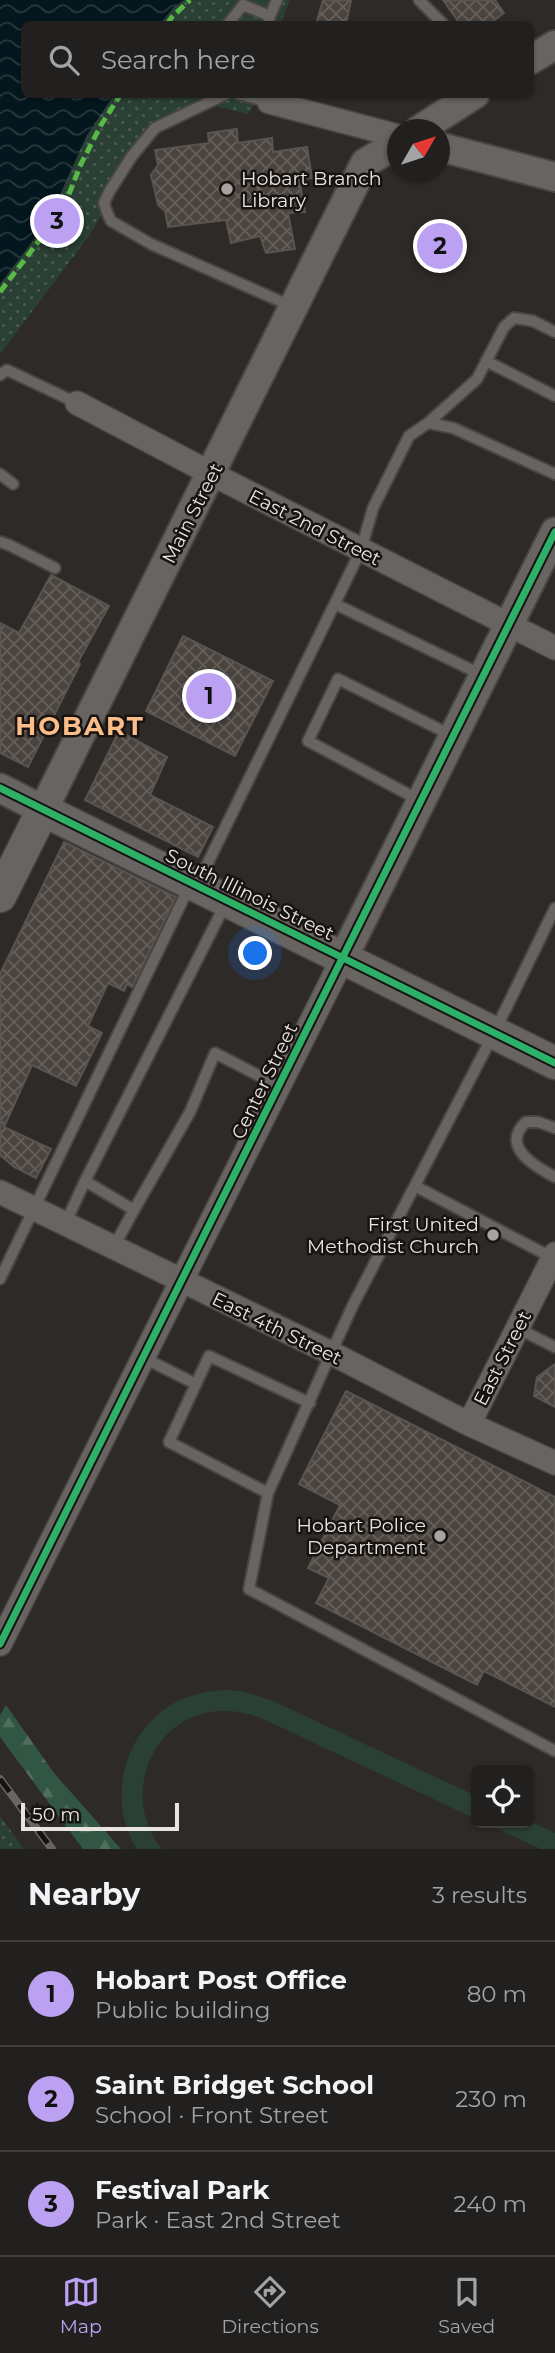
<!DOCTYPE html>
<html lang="en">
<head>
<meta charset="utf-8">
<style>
  body { margin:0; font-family:Montserrat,sans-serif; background:#2a2827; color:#f1f3f6 }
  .controls { position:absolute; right:21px; bottom:21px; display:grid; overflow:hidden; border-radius:10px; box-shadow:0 2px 5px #0004 }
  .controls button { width:63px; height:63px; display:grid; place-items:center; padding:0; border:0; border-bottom:2px solid #3f3e3c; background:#22201e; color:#f1f3f6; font:35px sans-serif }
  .compass { position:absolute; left:387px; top:119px; width:63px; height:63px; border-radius:50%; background:#22201e; box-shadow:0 2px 5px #0004; rotate:51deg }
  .scale { position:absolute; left:21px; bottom:18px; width:158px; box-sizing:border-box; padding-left:7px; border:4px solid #eae4e1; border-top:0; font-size:19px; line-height:24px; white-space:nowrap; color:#eae4e1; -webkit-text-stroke:5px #171311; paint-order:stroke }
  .you { position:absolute; left:256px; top:954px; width:24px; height:24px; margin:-18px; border:5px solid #fff; border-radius:50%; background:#1a73e8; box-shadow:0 0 0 10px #1a73e833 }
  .badge { display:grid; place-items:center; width:46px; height:46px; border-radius:50%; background:#bca0f2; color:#111; font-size:23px; font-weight:700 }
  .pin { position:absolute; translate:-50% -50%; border:4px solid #fff; box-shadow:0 2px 7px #0006 }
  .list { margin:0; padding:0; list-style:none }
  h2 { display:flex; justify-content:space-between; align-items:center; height:91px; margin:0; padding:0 28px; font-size:30px }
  h2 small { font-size:23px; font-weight:400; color:#a2a3a4 }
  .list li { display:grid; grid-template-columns:46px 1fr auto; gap:21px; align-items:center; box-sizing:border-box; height:105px; padding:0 28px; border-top:2px solid #3f3e3c }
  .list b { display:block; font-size:26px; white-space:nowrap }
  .list p { margin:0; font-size:23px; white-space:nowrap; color:#a2a3a4 }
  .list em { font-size:23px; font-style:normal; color:#a2a3a4 }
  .icon { flex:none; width:38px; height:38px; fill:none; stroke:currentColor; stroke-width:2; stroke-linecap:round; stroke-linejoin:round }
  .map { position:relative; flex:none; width:555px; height:1849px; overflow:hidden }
  .search { position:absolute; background:#22201e; box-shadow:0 2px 5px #0004; left:21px; right:21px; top:21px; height:77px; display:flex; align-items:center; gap:18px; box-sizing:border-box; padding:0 24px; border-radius:10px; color:#a2a3a4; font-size:26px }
  .sheet { height:406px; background:#22201e }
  nav { display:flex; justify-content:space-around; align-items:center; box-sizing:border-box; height:98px; border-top:2px solid #3f3e3c; background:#22201e; font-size:19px; color:#a2a3a4 }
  nav a { display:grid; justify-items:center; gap:4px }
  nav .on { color:#bca0f2 }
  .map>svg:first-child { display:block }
</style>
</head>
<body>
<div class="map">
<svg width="555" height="1849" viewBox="0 0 555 1849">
  <defs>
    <pattern id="green-dots" width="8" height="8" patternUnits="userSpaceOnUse" patternTransform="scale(1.75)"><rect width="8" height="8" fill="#2b4035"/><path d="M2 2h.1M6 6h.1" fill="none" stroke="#4a5b52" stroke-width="1.8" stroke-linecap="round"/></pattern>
    <pattern id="forest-firs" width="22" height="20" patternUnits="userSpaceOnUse" patternTransform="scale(1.75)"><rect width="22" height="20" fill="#315643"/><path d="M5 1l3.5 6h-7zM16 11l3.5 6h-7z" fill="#4f6e5e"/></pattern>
    <pattern id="water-waves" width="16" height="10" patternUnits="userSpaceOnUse" patternTransform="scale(1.75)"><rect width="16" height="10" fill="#04171e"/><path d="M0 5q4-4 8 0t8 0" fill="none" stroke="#29393e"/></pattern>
    <pattern id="building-cross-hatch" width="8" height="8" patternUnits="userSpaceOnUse" patternTransform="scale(1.75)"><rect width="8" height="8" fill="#4b443e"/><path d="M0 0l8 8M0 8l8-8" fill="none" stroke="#655f5a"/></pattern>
  </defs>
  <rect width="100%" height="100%" fill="#2e2a28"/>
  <path fill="url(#green-dots)" d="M 151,0 L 290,0 L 280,24 L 134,24 Z
    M 83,95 L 261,95 L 248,114 L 211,105 L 155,131 L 127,172 L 89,236 L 0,354 L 0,241 Z
    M 0,1816 L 24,1849 L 0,1849 Z"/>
  <path fill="url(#forest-firs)" d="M 6,1705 L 54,1773 L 121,1849 L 83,1849 L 0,1737 L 0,1715 Z"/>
  <path fill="#2b4035" d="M 225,1690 L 242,1691 L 273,1701 L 476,1796 L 476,1819 L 261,1718 C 247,1713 233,1710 218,1711 C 150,1716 120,1799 162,1849 L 137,1849 C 105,1798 125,1728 178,1701 C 193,1694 209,1691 225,1690 Z
    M 529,1821 L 555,1833 L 555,1849 L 541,1849 L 485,1823 L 529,1823 Z"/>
  <path fill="url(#water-waves)" d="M 0,0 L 184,0 L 174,7 L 160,24 L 24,24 L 24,94 L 114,95 L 87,135 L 48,221 L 0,284 Z"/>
  <path fill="url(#building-cross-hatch)" stroke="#585452" stroke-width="2" d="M 323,0 L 351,0 L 346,24 L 316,24 Z
    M 443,0 L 495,0 L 504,13 L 489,24 L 460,24 Z
    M 237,129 L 238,143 L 272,138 L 273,152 L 307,147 L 312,178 L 299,179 L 305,212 L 288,213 L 295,249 L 266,253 L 260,236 L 231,243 L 226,220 L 168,227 L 165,211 L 158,205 L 151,175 L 158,165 L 155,150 L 209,143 L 208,133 Z
    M 51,575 L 109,606 L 78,662 L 80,664 L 28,767 L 0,753 L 0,623 L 19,633 Z
    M 183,636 L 273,681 L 235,756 L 146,711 Z
    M 119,731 L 167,757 L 150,795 L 213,827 L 198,857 L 85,800 Z
    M 64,842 L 176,897 L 132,987 L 127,984 L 124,991 L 108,983 L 88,1026 L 102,1033 L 76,1086 L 32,1065 L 4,1127 L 51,1149 L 36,1178 L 14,1167 L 0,1155 L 0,974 Z
    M 555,1364 L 555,1407 L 534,1396 L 537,1377 Z
    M 346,1391 L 555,1497 L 555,1707 L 484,1671 L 477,1685 L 316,1603 L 329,1578 L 308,1568 L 340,1505 L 299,1484 Z"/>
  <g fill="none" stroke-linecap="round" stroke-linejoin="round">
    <g stroke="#494543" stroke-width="14">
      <path id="service" d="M 419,0 L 443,24
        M 270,16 L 277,0
        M 228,24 L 243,5 L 270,16 L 268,24
        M 226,94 L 155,128 L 132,156 L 109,192 L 104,203 L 107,212 L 111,221 L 151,244 L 291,306
        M 238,94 L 269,102
        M 486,361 L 555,396
        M 0,375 L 7,370 L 77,403
        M 428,423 L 477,379 L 504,327 L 514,318 L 533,321 L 555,332
        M 0,474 L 13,484
        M 0,542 L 9,545 L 55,568
        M 335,604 L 482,675
        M 421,801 L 308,741 L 338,679 L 451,735
        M 198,883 L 361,550 L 373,508 L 409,436 L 428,423 L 453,428 L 555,474
        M 226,903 L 85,1181 L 134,1210 L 190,1112 L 215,1053 L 279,1086
        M 555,908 L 494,1033 L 353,1305 L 331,1353 L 268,1493 L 249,1589 L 555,1751
        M 555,1128 L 538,1122 L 526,1122 C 500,1146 534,1166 555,1177
        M 415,1186 L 553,1258
        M 65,1224 L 85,1181
        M 113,1248 L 134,1210
        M 0,1279 L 190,885
        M 517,1328 L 555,1347
        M 144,1358 L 196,1384 L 169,1442 L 268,1493
        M 196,1384 L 209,1356 L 310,1403"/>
    </g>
    <g stroke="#494543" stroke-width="26">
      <path id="minor" d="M 269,102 L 398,136
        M 77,403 L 212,474 L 555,648
        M 0,1192 L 331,1353 L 469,1424 L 555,1463
        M 469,1424 L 555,1254
        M 0,1644 L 343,958"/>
    </g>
    <g stroke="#494543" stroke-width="32">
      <path id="tertiary" d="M 530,60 L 555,45
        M 419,130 L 475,94
        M 440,147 L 555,177
        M 0,788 L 43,810 L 365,163 L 398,143
        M 343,958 L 555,532"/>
    </g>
    <g stroke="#494543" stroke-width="35">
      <path id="secondary" d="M 0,896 L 43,810 L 555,1063"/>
    </g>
    <use href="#service" stroke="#686462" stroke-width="10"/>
    <use href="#minor" stroke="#686462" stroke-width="23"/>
    <use href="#tertiary" stroke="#686462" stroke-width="28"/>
    <use href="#secondary" stroke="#686462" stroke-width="32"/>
    <g stroke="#686564" stroke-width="8">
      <path id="rail" d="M 0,1779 L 52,1849"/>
    </g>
    <use href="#rail" stroke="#171311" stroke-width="5" stroke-dasharray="16" stroke-linecap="butt"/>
    <path stroke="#58b947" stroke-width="5" stroke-dasharray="10 5" stroke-linecap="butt" d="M 167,24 L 172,17 L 190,0
      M 0,292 L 63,209 L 81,164 L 101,125 L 121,94"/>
    <g stroke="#171311" stroke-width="11">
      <path id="cycleway" d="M 0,788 L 555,1063
        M 0,1644 L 555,532"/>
    </g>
    <use href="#cycleway" stroke="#2db169" stroke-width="7"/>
  </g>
  <g fill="#a8a3a0" stroke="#171311" stroke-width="2.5">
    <circle cx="227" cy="189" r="7"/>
    <circle cx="493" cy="1235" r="7"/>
    <circle cx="440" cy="1536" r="7"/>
  </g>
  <g text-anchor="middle" stroke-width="5" stroke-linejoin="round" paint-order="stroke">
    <g font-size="19" fill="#eae4e1" stroke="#171311" text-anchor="end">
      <text x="241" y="185" text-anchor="start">Hobart Branch<tspan x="241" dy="22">Library</tspan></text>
      <text x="479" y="1231">First United<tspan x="479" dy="22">Methodist Church</tspan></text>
      <text x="426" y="1532">Hobart Police<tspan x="426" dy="22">Department</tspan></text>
    </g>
    <g font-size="19" fill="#eae4e1" stroke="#171311">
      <text transform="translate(192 513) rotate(-63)" y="7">Main Street</text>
      <text transform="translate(315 527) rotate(27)" y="7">East 2nd Street</text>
      <text transform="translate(250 894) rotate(26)" y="7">South Illinois Street</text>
      <text transform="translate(264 1081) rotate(-64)" y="7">Center Street</text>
      <text transform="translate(277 1328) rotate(26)" y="7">East 4th Street</text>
      <text transform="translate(502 1358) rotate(-63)" y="7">East Street</text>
    </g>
    <g font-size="26" font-weight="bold" letter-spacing="2" fill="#fcbd88" stroke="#171311">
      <text x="80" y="735">HOBART</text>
    </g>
  </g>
</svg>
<div class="controls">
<button><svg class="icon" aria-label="locate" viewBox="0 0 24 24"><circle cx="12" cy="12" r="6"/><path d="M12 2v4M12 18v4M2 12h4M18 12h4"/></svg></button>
</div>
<svg class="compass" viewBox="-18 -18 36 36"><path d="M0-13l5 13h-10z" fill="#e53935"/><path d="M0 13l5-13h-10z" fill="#a2a3a4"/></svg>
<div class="scale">50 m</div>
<div class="you"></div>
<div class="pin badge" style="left:209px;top:696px">1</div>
<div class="pin badge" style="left:440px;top:246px">2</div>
<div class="pin badge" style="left:57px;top:221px">3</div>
<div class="search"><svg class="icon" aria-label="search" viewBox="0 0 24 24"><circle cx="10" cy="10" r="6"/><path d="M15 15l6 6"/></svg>Search here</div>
</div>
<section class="sheet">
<h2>Nearby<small>3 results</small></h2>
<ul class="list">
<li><span class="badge">1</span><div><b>Hobart Post Office</b><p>Public building</p></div><em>80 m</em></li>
<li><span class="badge">2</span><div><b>Saint Bridget School</b><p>School · Front Street</p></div><em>230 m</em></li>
<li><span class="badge">3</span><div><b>Festival Park</b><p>Park · East 2nd Street</p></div><em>240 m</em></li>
</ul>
</section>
<nav>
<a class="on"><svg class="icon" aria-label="map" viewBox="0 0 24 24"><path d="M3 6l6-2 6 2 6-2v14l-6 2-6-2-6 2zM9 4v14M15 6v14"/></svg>Map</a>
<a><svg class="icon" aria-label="directions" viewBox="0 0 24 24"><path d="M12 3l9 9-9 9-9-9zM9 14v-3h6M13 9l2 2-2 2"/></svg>Directions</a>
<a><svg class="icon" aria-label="saved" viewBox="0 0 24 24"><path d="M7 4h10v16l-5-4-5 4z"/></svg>Saved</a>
</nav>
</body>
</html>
